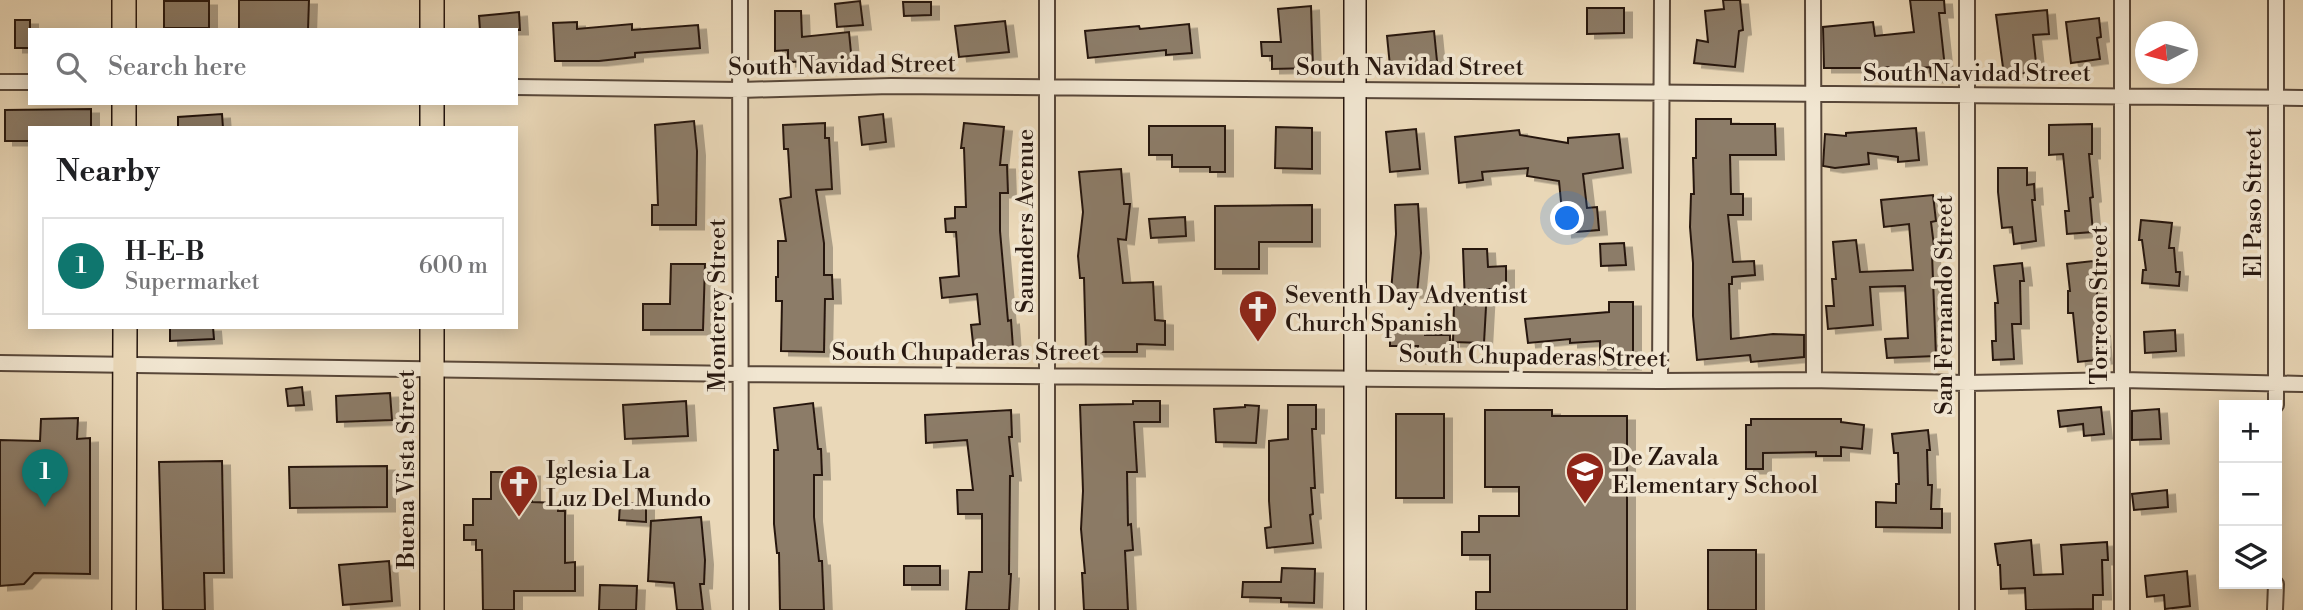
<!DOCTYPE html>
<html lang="en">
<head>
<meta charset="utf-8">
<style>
  body { margin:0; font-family:"Libre Bodoni",serif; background:#f2f2f2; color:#202124 }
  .controls { position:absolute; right:21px; bottom:21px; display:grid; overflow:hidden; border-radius:0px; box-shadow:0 4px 18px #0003 }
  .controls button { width:63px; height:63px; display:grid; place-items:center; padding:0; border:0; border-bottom:2px solid #e0e0e0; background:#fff; color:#202124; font:35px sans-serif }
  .compass { position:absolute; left:2135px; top:21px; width:63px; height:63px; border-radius:50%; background:#fff; box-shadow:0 4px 18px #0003; rotate:264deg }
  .you { position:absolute; left:1568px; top:219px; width:24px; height:24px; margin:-18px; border:5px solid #fff; border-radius:50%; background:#1a73e8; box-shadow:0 0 0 10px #1a73e833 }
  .badge { display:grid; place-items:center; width:46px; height:46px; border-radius:50%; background:#0f766e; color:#fff; font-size:23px; font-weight:700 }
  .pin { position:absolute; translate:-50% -58px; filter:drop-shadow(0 2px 4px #0008) }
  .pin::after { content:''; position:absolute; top:37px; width:24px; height:21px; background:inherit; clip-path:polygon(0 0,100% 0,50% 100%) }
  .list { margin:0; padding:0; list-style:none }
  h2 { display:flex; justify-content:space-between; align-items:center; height:91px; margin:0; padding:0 28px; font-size:30px }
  h2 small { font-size:23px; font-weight:400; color:#757577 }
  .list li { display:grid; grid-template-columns:46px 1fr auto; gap:21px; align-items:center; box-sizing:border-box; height:98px; margin:0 14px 14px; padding:0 14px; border:2px solid #e0e0e0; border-radius:0px }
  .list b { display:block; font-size:26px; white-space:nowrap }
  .list p { margin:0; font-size:23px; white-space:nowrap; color:#757577 }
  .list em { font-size:23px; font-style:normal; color:#757577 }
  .icon { flex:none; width:38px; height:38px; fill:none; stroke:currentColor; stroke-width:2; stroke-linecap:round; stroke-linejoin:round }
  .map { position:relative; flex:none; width:2303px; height:610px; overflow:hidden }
  .search { position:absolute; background:#fff; box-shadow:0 4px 18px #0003; left:28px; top:28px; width:490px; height:77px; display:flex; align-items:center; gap:18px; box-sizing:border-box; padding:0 24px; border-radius:0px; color:#757577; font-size:26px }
  .panel { position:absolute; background:#fff; box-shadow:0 4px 18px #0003; left:28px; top:126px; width:490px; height:203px; border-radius:0px }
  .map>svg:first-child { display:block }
</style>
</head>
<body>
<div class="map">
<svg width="2303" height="610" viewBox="0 0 2303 610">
  <defs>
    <filter id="shadow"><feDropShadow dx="8" dy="4.5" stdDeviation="0" flood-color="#0004"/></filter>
  </defs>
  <rect width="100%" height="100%" fill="#ead8b8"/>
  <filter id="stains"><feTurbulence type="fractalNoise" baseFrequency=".00286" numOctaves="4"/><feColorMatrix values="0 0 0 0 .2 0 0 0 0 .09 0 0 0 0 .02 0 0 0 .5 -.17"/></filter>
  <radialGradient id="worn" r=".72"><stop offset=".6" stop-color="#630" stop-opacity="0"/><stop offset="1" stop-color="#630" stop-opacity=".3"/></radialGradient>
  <path fill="#8c7b67" stroke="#27170f" stroke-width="2" filter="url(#shadow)" d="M 239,0 L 309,0 L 308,30 L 239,30 Z
    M 1723,0 L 1740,0 L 1743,30 L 1739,31 L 1735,67 L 1694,63 L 1697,40 L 1708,42 L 1705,11 L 1724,9 Z
    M 1910,0 L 1944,0 L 1945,13 L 1939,13 L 1946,77 L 1931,78 L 1930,67 L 1890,71 L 1889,67 L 1865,70 L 1865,68 L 1824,68 L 1823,27 L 1873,22 L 1875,36 L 1914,32 Z
    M 164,1 L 209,1 L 209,28 L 164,28 Z
    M 860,1 L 863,25 L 837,27 L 835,4 Z
    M 903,2 L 931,2 L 931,15 L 904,16 Z
    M 1311,6 L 1313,68 L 1272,69 L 1272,56 L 1262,56 L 1261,42 L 1281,42 L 1278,9 Z
    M 1587,8 L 1624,8 L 1624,33 L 1587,34 Z
    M 2047,10 L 2049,34 L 2033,35 L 2037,72 L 2004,75 L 1996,15 Z
    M 775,11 L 801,11 L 802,37 L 849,32 L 852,63 L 828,65 L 828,61 L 788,62 L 788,50 L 775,51 Z
    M 519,12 L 520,30 L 480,30 L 479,16 Z
    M 2099,18 L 2101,37 L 2097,38 L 2100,59 L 2071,63 L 2066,22 Z
    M 15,20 L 30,20 L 30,48 L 15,48 Z
    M 1005,21 L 1009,52 L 959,57 L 955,26 Z
    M 577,22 L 577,29 L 632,24 L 632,30 L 698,25 L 700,48 L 635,53 L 635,57 L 599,61 L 555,61 L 553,23 Z
    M 1189,24 L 1192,53 L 1166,55 L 1166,50 L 1088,58 L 1085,31 L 1139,26 L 1140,29 Z
    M 1434,31 L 1437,61 L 1390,66 L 1387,36 Z
    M 91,109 L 91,128 L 30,128 L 30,141 L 5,141 L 5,110 Z
    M 222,114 L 223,128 L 178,128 L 178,117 Z
    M 883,114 L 886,142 L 862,145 L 859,117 Z
    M 1696,119 L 1731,119 L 1731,124 L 1775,124 L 1776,155 L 1730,155 L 1731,194 L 1743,194 L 1743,215 L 1728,215 L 1733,262 L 1754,261 L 1755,275 L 1732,277 L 1732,284 L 1729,284 L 1731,339 L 1773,334 L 1804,335 L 1804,357 L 1751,362 L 1750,355 L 1697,360 L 1693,316 L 1693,263 L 1690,227 L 1691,194 L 1694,194 L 1693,158 L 1696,158 Z
    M 694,121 L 697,151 L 696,225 L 652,225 L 652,205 L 658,205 L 655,125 Z
    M 825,123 L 825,138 L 829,138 L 832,189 L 816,190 L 824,243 L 824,275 L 832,275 L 833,299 L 825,299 L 824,352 L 781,351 L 782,301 L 776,301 L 776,277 L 778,277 L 778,241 L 786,241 L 780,199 L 791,197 L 788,149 L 784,149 L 783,125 Z
    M 964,123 L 1004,127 L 1000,165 L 1007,165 L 1008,193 L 1000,193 L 1000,231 L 1008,321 L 1011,320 L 1013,348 L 974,352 L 971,325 L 980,324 L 977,294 L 942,298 L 940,278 L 959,276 L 956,232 L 946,232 L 945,219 L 955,218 L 955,207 L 966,207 L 964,148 L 961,148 Z
    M 2092,124 L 2092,154 L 2089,154 L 2093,197 L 2090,198 L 2093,232 L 2067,234 L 2065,211 L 2069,211 L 2063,154 L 2049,155 L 2049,125 Z
    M 1149,126 L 1225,126 L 1225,172 L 1210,172 L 1210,167 L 1172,167 L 1172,155 L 1149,155 Z
    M 1276,127 L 1312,128 L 1312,169 L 1275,168 Z
    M 1916,128 L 1919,160 L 1898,162 L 1898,157 L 1868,153 L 1869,164 L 1835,168 L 1823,166 L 1825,134 L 1846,136 L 1846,133 Z
    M 1416,129 L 1420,169 L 1390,172 L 1386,132 Z
    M 1519,130 L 1520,135 L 1568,143 L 1568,138 L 1619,134 L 1623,168 L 1583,174 L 1587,208 L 1597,207 L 1599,230 L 1564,233 L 1559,181 L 1527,176 L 1528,168 L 1482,172 L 1483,180 L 1459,183 L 1455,137 Z
    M 1998,168 L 2027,168 L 2027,185 L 2034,184 L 2035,200 L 2032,200 L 2036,241 L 2014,244 L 2012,227 L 2002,228 L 1998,192 Z
    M 1121,169 L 1124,204 L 1130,204 L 1126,240 L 1118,239 L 1123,283 L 1153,282 L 1155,320 L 1165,321 L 1165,345 L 1137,344 L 1137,352 L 1086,352 L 1084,278 L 1080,278 L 1078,256 L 1083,212 L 1079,172 Z
    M 1933,195 L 1936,221 L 1931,222 L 1935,254 L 1932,254 L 1936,356 L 1887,358 L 1885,339 L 1908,338 L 1905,286 L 1870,287 L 1873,325 L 1828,329 L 1826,306 L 1834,306 L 1832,279 L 1836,279 L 1833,242 L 1856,240 L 1860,272 L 1913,270 L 1909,224 L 1884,227 L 1881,200 Z
    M 1418,204 L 1421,253 L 1417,294 L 1391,291 L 1396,234 L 1395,205 Z
    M 1312,205 L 1312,242 L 1259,242 L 1259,269 L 1215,269 L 1215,206 Z
    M 1185,217 L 1186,236 L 1151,238 L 1149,219 Z
    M 2141,220 L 2172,223 L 2169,248 L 2174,248 L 2176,272 L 2180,272 L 2179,286 L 2142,283 L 2143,270 L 2146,270 L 2142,240 L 2139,240 Z
    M 1624,243 L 1626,265 L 1601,266 L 1600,244 Z
    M 1463,249 L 1487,249 L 1488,267 L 1506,266 L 1506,289 L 1487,289 L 1484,343 L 1453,342 L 1454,304 L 1465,304 Z
    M 2093,261 L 2097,291 L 2096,333 L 2102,332 L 2104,359 L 2078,362 L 2073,313 L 2068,313 L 2068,291 L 2070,291 L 2067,264 Z
    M 2022,263 L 2024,281 L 2020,281 L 2021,324 L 2012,324 L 2014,359 L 1993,360 L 1992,341 L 1996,341 L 1995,303 L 1998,303 L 1994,266 Z
    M 671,264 L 705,264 L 703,330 L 643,330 L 643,304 L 670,304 Z
    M 1609,302 L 1633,302 L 1633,365 L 1600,365 L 1600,341 L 1570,343 L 1570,339 L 1528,343 L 1525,319 L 1609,312 Z
    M 1390,322 L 1425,323 L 1425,335 L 1450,335 L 1450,359 L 1418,359 L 1418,346 L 1390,346 Z
    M 170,327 L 213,327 L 214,339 L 170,341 Z
    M 2175,330 L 2176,351 L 2145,353 L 2144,332 Z
    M 302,387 L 304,405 L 288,406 L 286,389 Z
    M 390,393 L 392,420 L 337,422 L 336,396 Z
    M 686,401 L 688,436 L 625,439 L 623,405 Z
    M 1133,401 L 1160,401 L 1160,422 L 1134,422 L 1137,472 L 1127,472 L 1128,525 L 1131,524 L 1133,550 L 1125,551 L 1128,610 L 1084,610 L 1082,573 L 1085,573 L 1081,529 L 1083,491 L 1080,405 L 1133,404 Z
    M 813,403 L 818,449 L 821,449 L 822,475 L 814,475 L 814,517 L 819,561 L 822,561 L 824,610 L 780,610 L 779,553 L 777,553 L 774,524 L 774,450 L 778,450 L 774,408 Z
    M 1245,405 L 1259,406 L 1256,443 L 1216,442 L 1214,409 L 1245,407 Z
    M 1288,405 L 1316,405 L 1316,429 L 1312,429 L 1315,488 L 1311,488 L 1313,514 L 1310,515 L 1313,543 L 1267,548 L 1265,528 L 1271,527 L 1269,501 L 1269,441 L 1288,439 Z
    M 2101,407 L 2104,434 L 2084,436 L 2083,424 L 2060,427 L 2058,411 Z
    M 2159,409 L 2161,439 L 2132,440 L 2132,411 Z
    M 1011,410 L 1012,437 L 1009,437 L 1013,476 L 1010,476 L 1009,574 L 1011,574 L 1009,610 L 966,610 L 969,572 L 982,572 L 982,514 L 958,514 L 957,490 L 973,490 L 967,440 L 926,443 L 925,415 Z
    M 1485,410 L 1552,410 L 1552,416 L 1627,416 L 1627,610 L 1476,610 L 1476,592 L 1490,592 L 1490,555 L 1462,555 L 1462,532 L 1479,532 L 1479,516 L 1519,516 L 1519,487 L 1485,487 Z
    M 1396,414 L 1444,414 L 1444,498 L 1396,498 Z
    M 78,418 L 77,439 L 90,438 L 90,574 L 34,573 L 24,584 L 0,586 L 0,440 L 40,441 L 41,419 Z
    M 1751,419 L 1841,419 L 1841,422 L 1864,425 L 1862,449 L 1841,447 L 1841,456 L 1816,456 L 1816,452 L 1763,453 L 1763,469 L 1746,469 L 1746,425 L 1751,425 Z
    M 1928,430 L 1930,450 L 1927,450 L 1928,485 L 1932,485 L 1931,509 L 1942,509 L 1942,528 L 1876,527 L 1876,502 L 1896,503 L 1896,484 L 1899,484 L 1898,453 L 1894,453 L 1892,434 Z
    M 222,461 L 224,573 L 204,573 L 205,610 L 163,610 L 159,462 Z
    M 387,466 L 387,507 L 290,508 L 289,467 Z
    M 491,472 L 532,472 L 532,502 L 558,503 L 558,511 L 565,511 L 565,563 L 575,562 L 575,591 L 514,591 L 514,610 L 483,610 L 482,550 L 476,550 L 476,540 L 464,540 L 464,525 L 473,525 L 473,499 L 491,499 Z
    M 2167,490 L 2168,507 L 2134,510 L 2132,494 Z
    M 620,503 L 646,504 L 646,522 L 619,520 Z
    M 701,517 L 705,560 L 704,584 L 700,584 L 703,610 L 677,610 L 674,583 L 648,581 L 651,521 Z
    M 2031,540 L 2034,575 L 2063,574 L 2061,545 L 2107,542 L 2108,560 L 2102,560 L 2103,595 L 2093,595 L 2093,609 L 2026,610 L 2025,588 L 2001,589 L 2000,565 L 1998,565 L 1995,544 Z
    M 1708,550 L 1756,550 L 1756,610 L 1708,610 Z
    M 389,561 L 392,601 L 343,605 L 339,565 Z
    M 904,566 L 940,566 L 940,585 L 904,585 Z
    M 1282,568 L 1315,569 L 1314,603 L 1281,602 L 1281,598 L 1242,597 L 1243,582 L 1281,582 Z
    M 2187,571 L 2190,606 L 2165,609 L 2164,595 L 2147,597 L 2145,576 Z
    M 600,585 L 637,586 L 636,610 L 599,610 Z"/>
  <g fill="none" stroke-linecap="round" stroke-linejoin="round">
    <g stroke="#584739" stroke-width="18">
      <path id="street" d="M 740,0 L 741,610
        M 1047,0 L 1047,610
        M 1813,0 L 1814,380
        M 2122,0 L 2122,610
        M 2276,0 L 2276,405
        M 0,82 L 30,82
        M 516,87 L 740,90 L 891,86 L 2303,98
        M 0,363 L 740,374 L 1660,381 L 1808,380 L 1967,383 L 2122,380 L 2303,384
        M 1660,381 L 1662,0
        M 1967,610 L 1967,0
        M 2275,610 L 2276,584"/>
    </g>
    <g stroke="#27170f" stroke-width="24">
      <path id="secondary" d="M 1355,0 L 1355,610"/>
    </g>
    <g stroke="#27170f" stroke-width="26">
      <path id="primary" d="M 432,0 L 432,30
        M 124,30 L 124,0
        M 124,103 L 124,128
        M 432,128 L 432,103
        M 432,327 L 432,610
        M 124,610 L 125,327"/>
    </g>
    <use href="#street" stroke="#f1e6d1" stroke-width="14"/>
    <use href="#secondary" stroke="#f1e6d1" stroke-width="21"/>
    <use href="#primary" stroke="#ead8b8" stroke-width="23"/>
  </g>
  <defs>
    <g id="church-pin" transform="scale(2.0125)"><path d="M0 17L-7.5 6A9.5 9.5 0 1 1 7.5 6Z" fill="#8f2418" stroke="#f1e6d1"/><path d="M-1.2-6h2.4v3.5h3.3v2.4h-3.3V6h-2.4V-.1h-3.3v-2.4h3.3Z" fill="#fff"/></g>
    <g id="school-pin" transform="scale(2.0125)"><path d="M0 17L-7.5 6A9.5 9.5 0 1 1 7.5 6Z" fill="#8f2418" stroke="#f1e6d1"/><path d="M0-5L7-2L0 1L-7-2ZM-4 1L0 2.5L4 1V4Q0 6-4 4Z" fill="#fff"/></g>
  </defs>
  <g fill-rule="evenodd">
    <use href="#church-pin" x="1258" y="309"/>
    <use href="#school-pin" x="1585" y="471"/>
    <use href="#church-pin" x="519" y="484"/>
  </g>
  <g text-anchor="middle" stroke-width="7" stroke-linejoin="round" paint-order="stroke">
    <g font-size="24" fill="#27170f" stroke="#f1e6d1">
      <text transform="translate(842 65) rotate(-1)" y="8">South Navidad Street</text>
      <text x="1410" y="75">South Navidad Street</text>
      <text x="1977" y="81">South Navidad Street</text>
      <text transform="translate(2253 203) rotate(-90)" y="8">El Paso Street</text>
      <text transform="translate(1025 221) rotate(-90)" y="8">Saunders Avenue</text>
      <text transform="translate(717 305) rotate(-90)" y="8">Monterey Street</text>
      <text transform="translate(1944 305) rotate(-90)" y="8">San Fernando Street</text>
      <text transform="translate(2099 305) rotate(-90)" y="8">Torreon Street</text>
      <text x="966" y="360">South Chupaderas Street</text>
      <text transform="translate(1533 356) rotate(1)" y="8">South Chupaderas Street</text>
      <text transform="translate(406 469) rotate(-90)" y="8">Buena Vista Street</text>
    </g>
    <g font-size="24" fill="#27170f" stroke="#f1e6d1" text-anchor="start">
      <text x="1285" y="303">Seventh Day Adventist<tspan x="1285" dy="28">Church Spanish</tspan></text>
      <text x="1612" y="465">De Zavala<tspan x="1612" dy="28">Elementary School</tspan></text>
      <text x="546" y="478">Iglesia La<tspan x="546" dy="28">Luz Del Mundo</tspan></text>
    </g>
  </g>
  <rect width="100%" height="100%" filter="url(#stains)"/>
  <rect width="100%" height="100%" fill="url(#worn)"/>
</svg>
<div class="controls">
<button>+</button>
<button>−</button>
<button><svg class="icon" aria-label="layers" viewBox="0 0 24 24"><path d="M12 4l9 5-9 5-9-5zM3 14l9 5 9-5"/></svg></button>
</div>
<svg class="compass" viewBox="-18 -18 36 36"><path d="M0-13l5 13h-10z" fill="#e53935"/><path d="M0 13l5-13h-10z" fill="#757577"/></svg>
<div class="you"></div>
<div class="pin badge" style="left:45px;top:507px">1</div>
<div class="search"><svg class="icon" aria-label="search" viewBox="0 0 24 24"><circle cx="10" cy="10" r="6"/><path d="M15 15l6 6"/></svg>Search here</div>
<section class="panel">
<h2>Nearby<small></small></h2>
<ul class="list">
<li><span class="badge">1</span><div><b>H-E-B</b><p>Supermarket</p></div><em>600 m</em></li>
</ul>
</section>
</div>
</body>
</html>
